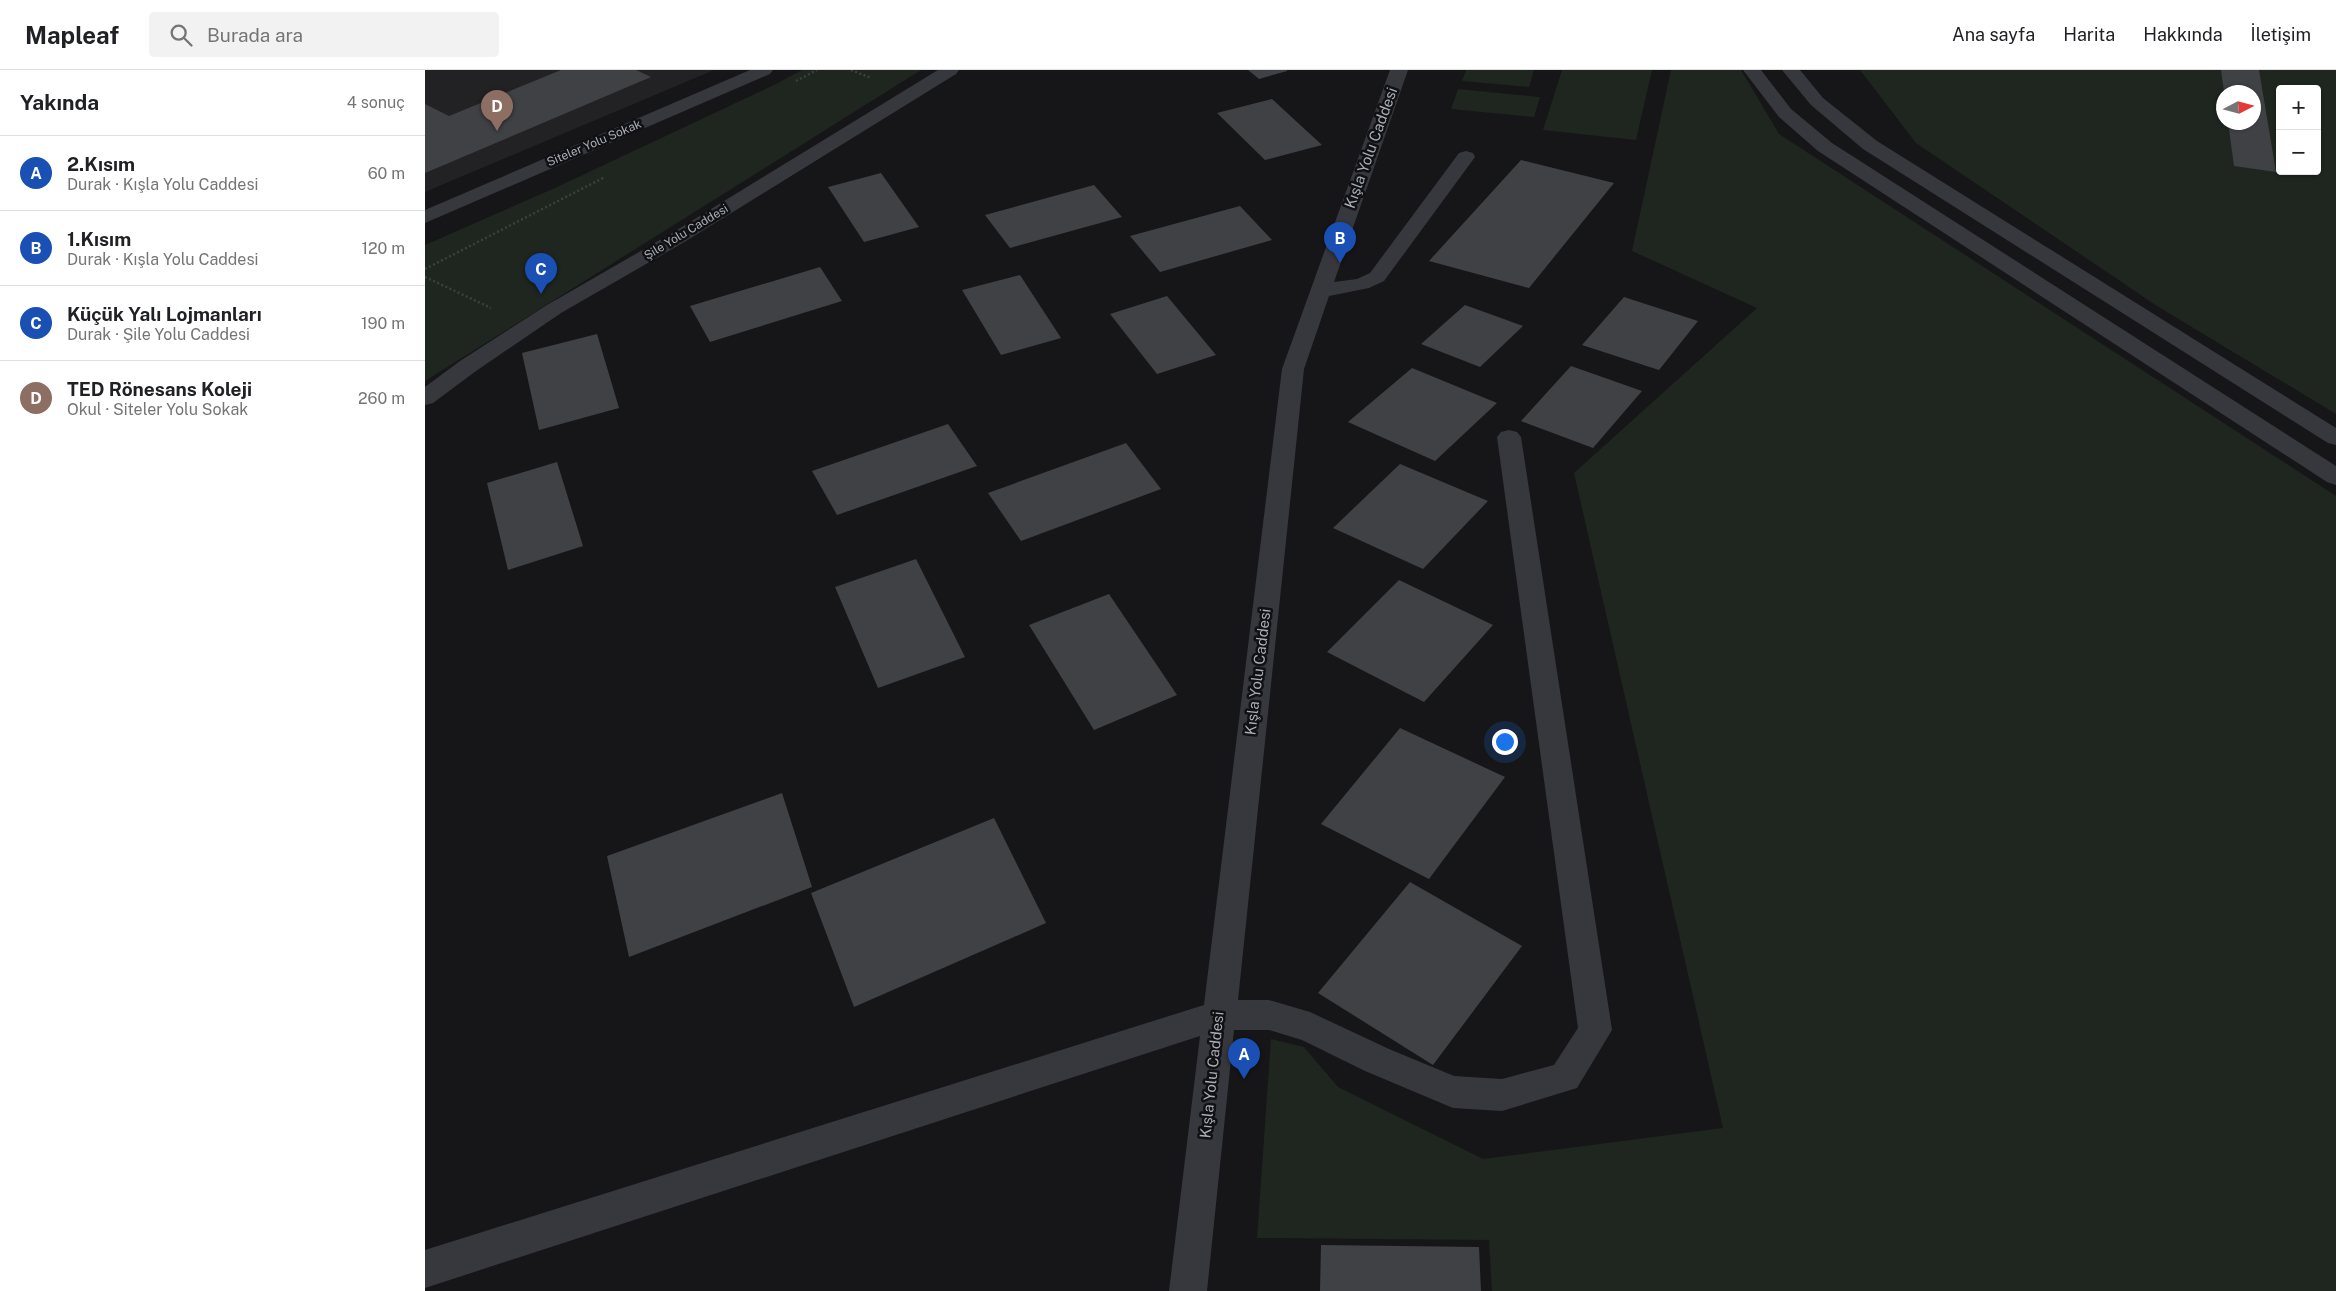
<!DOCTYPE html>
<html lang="tr">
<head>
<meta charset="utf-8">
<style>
  body { margin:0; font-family:"Public Sans",sans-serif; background:#f2f2f2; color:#202124 }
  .controls { position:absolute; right:15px; top:15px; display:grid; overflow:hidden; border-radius:5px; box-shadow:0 1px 4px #0004 }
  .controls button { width:45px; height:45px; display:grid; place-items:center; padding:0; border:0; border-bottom:1px solid #e0e0e0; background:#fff; color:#202124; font:25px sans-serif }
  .compass { position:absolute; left:1791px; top:15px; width:45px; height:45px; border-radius:50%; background:#fff; box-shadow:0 1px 4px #0004; rotate:84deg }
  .you { position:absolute; left:1079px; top:671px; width:18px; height:18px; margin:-12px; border:4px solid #fff; border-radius:50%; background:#1a73e8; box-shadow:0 0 0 8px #1a73e833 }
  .badge { display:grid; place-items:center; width:32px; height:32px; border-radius:50%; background:#2563eb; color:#fff; font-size:16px; font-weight:700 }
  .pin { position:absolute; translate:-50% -41px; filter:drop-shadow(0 1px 2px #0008) }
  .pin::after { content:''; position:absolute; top:26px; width:18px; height:15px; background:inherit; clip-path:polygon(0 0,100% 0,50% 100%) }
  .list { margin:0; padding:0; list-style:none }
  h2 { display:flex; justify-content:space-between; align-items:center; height:65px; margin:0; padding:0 20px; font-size:21px }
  h2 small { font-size:16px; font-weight:400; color:#757577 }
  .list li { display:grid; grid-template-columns:32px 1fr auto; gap:15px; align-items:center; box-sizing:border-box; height:75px; padding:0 20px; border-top:1px solid #e0e0e0 }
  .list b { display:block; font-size:19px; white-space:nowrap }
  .list p { margin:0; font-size:16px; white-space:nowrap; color:#757577 }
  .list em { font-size:16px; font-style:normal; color:#757577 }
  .icon { flex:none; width:28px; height:28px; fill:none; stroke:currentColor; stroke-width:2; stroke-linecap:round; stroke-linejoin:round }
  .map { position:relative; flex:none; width:1911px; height:1221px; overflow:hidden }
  header { display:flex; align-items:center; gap:30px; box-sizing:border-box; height:70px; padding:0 25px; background:#fff; border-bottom:1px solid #e0e0e0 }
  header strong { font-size:24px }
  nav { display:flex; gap:28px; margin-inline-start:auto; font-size:18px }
  .search { width:350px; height:45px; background:#f2f2f2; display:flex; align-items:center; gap:12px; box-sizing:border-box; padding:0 18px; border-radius:5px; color:#757577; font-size:19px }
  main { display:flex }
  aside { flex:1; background:#fff }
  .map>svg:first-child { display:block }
</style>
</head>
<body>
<header>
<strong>Mapleaf</strong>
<div class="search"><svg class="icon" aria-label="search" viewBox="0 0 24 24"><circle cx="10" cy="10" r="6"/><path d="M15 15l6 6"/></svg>Burada ara</div>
<nav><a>Ana sayfa</a><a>Harita</a><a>Hakkında</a><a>İletişim</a></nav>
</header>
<main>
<aside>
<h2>Yakında<small>4 sonuç</small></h2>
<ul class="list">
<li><span class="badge" style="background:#1a4fb4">A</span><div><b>2.Kısım</b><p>Durak · Kışla Yolu Caddesi</p></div><em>60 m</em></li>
<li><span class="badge" style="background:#1a4fb4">B</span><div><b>1.Kısım</b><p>Durak · Kışla Yolu Caddesi</p></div><em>120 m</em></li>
<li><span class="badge" style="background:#1a4fb4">C</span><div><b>Küçük Yalı Lojmanları</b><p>Durak · Şile Yolu Caddesi</p></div><em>190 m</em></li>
<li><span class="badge" style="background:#8d6e63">D</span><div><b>TED Rönesans Koleji</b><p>Okul · Siteler Yolu Sokak</p></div><em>260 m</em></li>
</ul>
</aside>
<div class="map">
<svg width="1911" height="1221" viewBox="0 0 1911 1221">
  <rect width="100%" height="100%" fill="#161618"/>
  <path fill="#222225" d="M 0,0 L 289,0 L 0,122 Z"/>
  <path fill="#1e261f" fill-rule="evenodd" d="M 377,0 L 496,0 L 0,311 L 0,175 L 132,117 L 349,15 Z
    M 1041,0 L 1109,0 L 1104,17 L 1037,11 Z
    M 1137,0 L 1227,0 L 1211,70 L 1118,60 Z
    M 1246,0 L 1316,0 L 1354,64 L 1911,426 L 1911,1221 L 1067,1221 L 1064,1170 L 832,1168 L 846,969 L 879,977 L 913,1017 L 1058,1089 L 1298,1058 L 1149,403 L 1332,238 L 1207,181 Z
    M 1435,0 L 1911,0 L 1911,344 L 1732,236 L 1491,73 ZM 1855,19 L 1892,19 L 1892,101 L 1855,101 ZM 1798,22 L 1828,22 L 1828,52 L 1798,52 Z
    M 1033,19 L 1115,27 L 1109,47 L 1026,39 Z"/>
  <path fill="#404145" d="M 136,0 L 211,0 L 226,7 L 0,103 L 0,34 L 24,46 Z
    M 823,0 L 862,0 L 862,1 L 834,9 Z
    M 1796,0 L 1834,0 L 1851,102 L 1809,96 L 1803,52 L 1828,52 L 1828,22 L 1799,22 Z
    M 847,29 L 897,75 L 840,90 L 792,43 Z
    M 1096,90 L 1189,113 L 1104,218 L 1004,191 Z
    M 456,103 L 494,157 L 439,172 L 403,117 Z
    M 669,115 L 697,147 L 585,178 L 560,145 Z
    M 815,136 L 847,170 L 735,202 L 705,166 Z
    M 395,197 L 417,231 L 285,272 L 265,236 Z
    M 595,205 L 636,268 L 576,285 L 537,220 Z
    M 742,226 L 791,285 L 732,304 L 685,244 Z
    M 1199,227 L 1273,251 L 1234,300 L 1157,275 Z
    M 1040,235 L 1098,256 L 1055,297 L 996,274 Z
    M 172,264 L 194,338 L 114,360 L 97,283 Z
    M 1146,296 L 1217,321 L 1168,378 L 1096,351 Z
    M 987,298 L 1072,333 L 1010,391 L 923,352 Z
    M 523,354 L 552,396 L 412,445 L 387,401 Z
    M 701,373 L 736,419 L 596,471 L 563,423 Z
    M 132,392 L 158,476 L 83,500 L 62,413 Z
    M 975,394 L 1063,431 L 998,499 L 908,458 Z
    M 491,489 L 540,587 L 453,618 L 410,517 Z
    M 974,510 L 1068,555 L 999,632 L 902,582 Z
    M 684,524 L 752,625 L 669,660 L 604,555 Z
    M 975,658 L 1080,707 L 1004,809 L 896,754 Z
    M 357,723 L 387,817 L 204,887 L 182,786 Z
    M 569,748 L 621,853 L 429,937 L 386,823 Z
    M 985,812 L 1097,876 L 1008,995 L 893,923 Z
    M 896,1175 L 1054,1177 L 1056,1221 L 895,1221 Z"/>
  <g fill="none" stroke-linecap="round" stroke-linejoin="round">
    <path stroke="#3d3f44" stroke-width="2.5" stroke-dasharray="2 2.5" stroke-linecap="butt" d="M 426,0 L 446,8
      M 371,11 L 392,0
      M 0,199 L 180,107
      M 0,207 L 66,238"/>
    <path fill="#37383d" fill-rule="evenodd" d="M 325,0 L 348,0 L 345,4 L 0,153 L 0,140 Z
      M 513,0 L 534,0 L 531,4 L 261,171 L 136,243 L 51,301 L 8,333 L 0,335 L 0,317 L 35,291 L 122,235 L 247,163 Z
      M 965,0 L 983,0 L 909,212 L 932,209 L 945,203 L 1034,83 L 1041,81 L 1048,83 L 1050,87 L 959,211 L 944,218 L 904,226 L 879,299 L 813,930 L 844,930 L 885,942 L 964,979 L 1029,1006 L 1077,1009 L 1129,995 L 1153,958 L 1072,367 L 1076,362 L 1084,360 L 1092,362 L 1096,367 L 1187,960 L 1152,1018 L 1077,1041 L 1028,1038 L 940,1001 L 877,970 L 844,960 L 809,960 L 782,1221 L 744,1221 L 775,966 L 0,1218 L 0,1180 L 779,935 L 857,299 Z
      M 1318,0 L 1336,0 L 1366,39 L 1407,73 L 1911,396 L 1911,415 L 1902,412 L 1393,81 L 1354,47 Z
      M 1357,0 L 1375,0 L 1398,28 L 1452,71 L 1911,358 L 1911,375 L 1903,373 L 1438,79 L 1386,35 Z"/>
  </g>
  <g text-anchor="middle" stroke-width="5" stroke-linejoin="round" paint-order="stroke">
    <g font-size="12" fill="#a8adb8" stroke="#111113">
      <text transform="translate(169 73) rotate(-23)" y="4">Siteler Yolu Sokak</text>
      <text transform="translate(261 162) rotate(-31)" y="4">Şile Yolu Caddesi</text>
    </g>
    <g font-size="15" fill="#a8adb8" stroke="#111113">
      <text transform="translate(946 78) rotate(-70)" y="5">Kışla Yolu Caddesi</text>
      <text transform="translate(833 602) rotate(-83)" y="5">Kışla Yolu Caddesi</text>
      <text transform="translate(787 1005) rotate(-84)" y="5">Kışla Yolu Caddesi</text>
    </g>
  </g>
</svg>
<div class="controls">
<button>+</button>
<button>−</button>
</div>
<svg class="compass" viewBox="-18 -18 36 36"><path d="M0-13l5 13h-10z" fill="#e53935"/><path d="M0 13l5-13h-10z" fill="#757577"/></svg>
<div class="you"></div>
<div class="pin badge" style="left:819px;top:1009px;background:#1a4fb4">A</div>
<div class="pin badge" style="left:915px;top:193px;background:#1a4fb4">B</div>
<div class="pin badge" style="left:116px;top:224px;background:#1a4fb4">C</div>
<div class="pin badge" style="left:72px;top:61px;background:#8d6e63">D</div>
</div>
</main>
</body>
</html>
